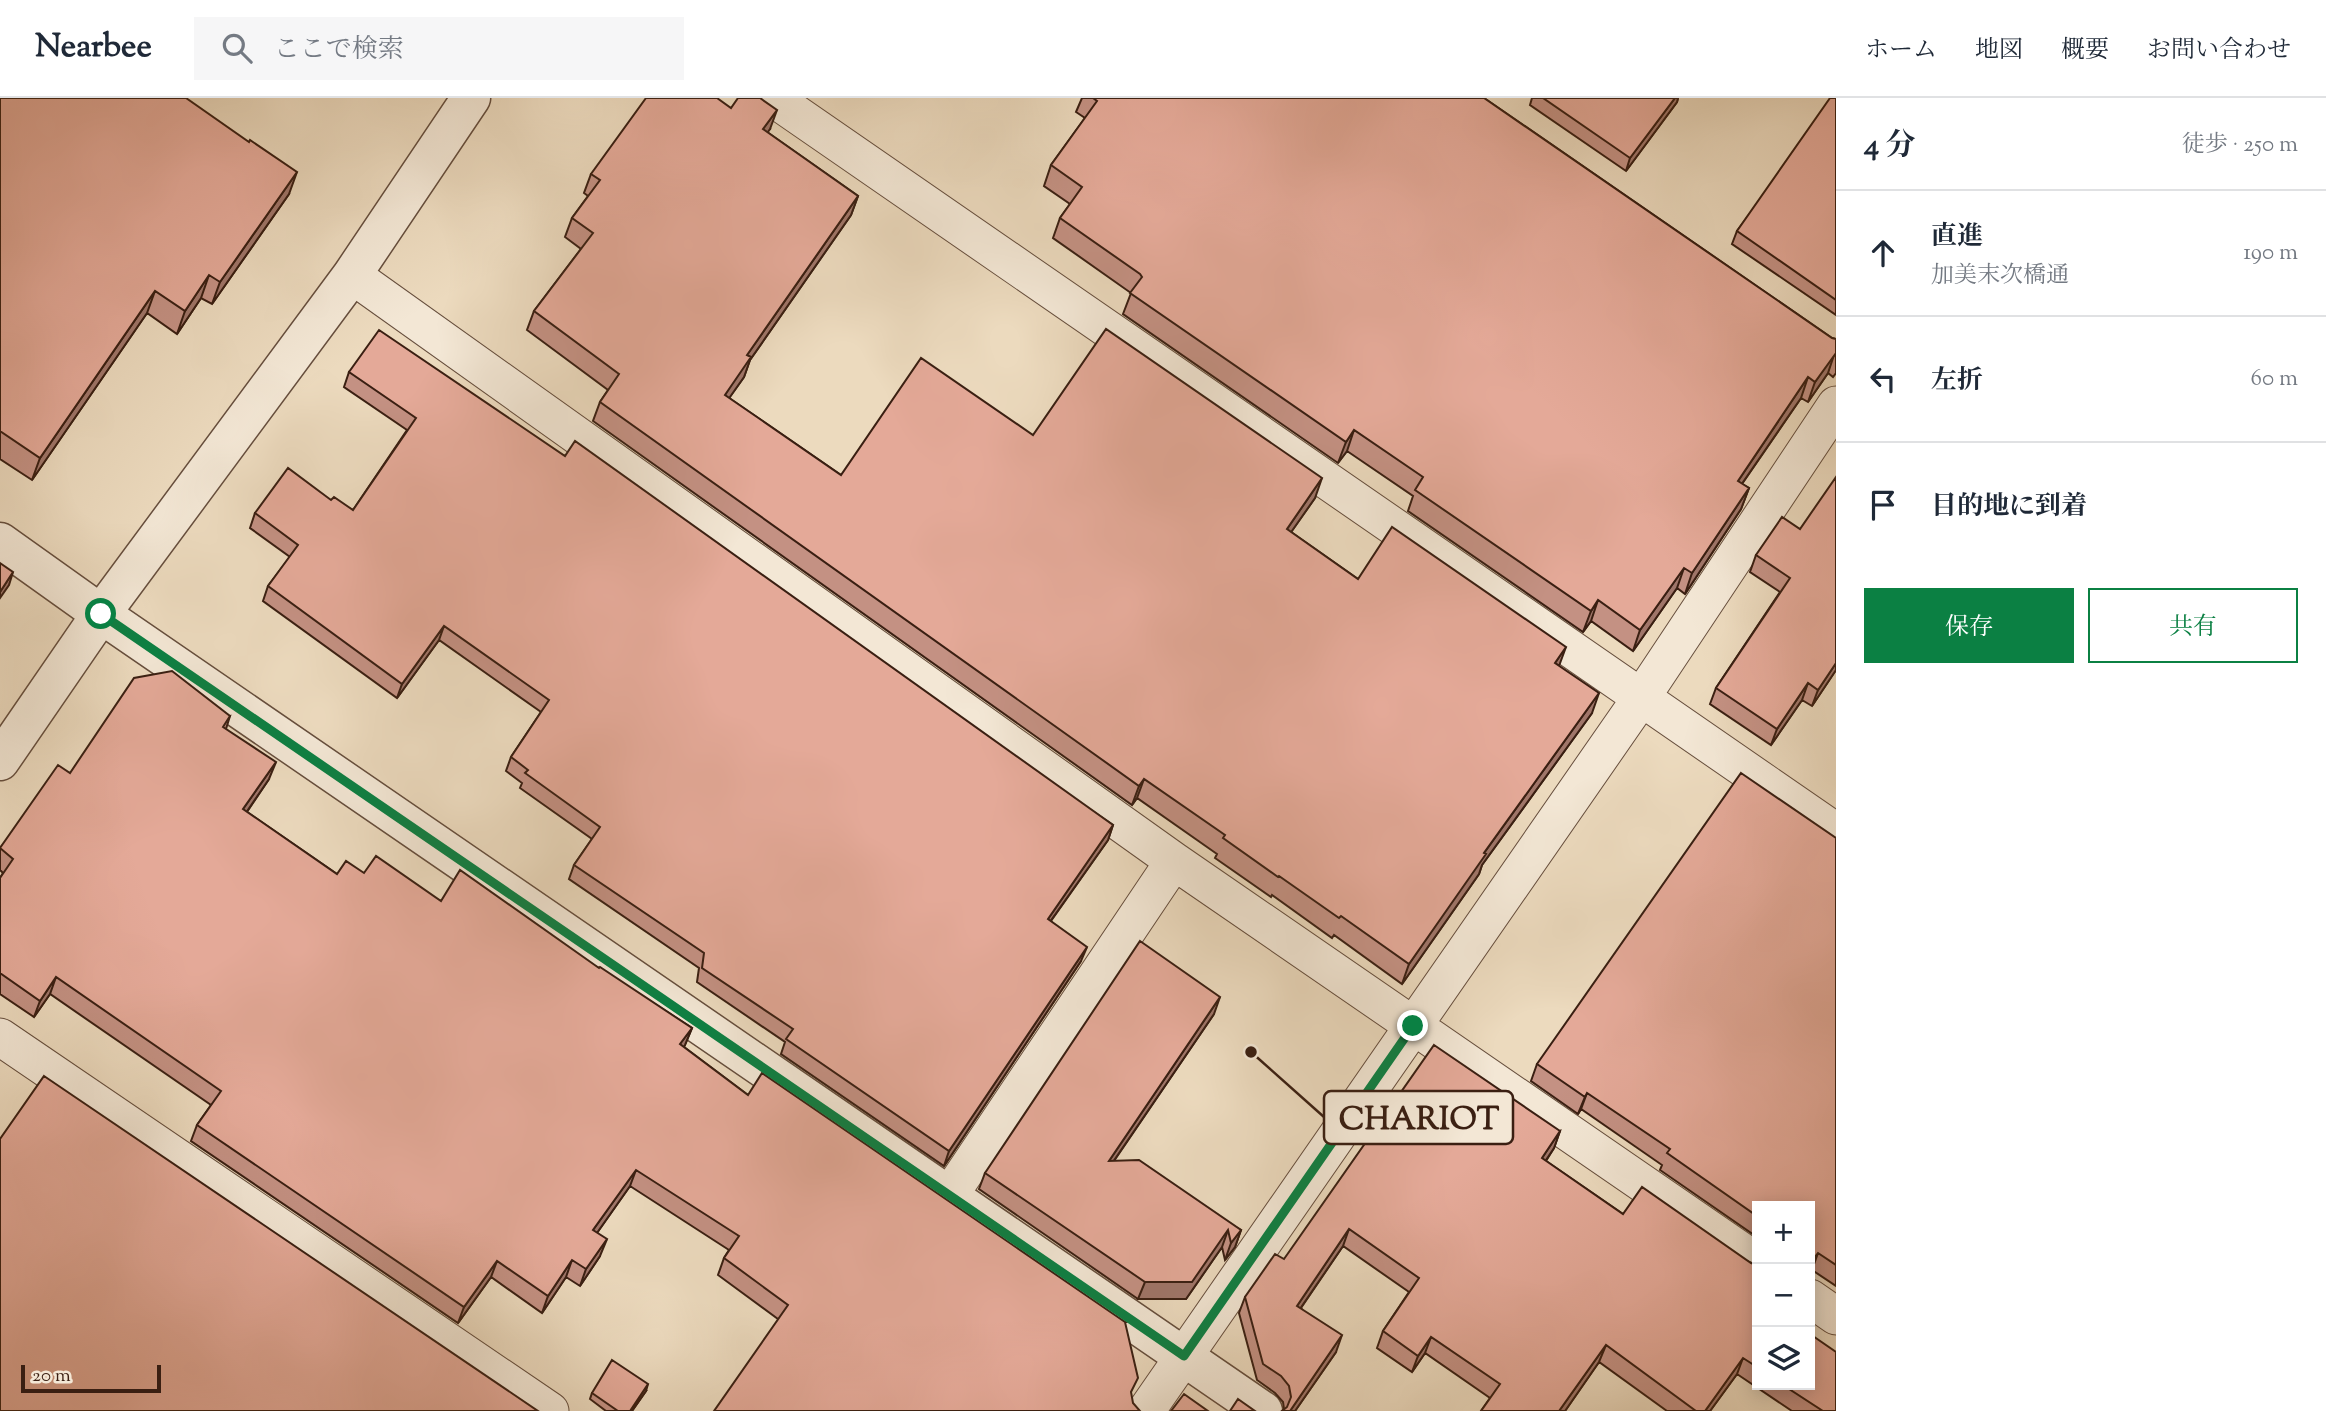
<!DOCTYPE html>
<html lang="ja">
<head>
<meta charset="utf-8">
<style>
  body { margin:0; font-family:"Sorts Mill Goudy","Noto Serif JP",serif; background:#f6f6f7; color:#1f2937 }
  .controls { position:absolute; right:21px; bottom:21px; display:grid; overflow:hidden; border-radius:0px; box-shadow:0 4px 18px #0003 }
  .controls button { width:63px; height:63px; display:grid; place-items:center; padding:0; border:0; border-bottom:2px solid #e0e1e3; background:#fff; color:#1f2937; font:35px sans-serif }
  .scale { position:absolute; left:21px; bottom:18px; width:140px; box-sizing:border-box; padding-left:7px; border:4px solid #3a1f12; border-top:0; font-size:19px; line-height:24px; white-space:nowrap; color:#3a1f12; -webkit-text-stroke:5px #f3e7d5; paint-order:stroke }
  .stop { position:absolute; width:21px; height:21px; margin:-16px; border:5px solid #0b8043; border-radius:50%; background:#fff }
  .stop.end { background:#0b8043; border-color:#fff; box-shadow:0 2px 7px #0008 }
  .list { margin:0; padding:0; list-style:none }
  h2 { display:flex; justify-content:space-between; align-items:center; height:91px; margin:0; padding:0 28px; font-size:30px }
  h2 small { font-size:23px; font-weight:400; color:#747a83 }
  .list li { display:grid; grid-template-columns:46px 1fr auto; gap:21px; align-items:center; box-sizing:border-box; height:126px; padding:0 28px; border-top:2px solid #e0e1e3 }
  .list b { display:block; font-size:26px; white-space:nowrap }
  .list p { margin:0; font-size:23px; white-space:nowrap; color:#747a83 }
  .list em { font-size:23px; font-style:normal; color:#747a83 }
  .actions { display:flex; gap:14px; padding:21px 28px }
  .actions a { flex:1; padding:16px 0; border:2px solid #0b8043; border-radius:0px; text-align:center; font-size:24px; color:#0b8043 }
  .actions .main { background:#0b8043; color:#fff }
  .icon { flex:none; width:38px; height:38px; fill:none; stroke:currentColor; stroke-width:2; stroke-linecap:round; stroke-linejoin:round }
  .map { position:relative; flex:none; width:1836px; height:1313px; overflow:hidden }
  header { display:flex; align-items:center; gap:42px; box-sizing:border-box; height:98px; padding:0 35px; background:#fff; border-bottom:2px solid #e0e1e3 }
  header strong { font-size:33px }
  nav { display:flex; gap:38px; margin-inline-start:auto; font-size:24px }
  .search { width:490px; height:63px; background:#f6f6f7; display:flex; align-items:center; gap:18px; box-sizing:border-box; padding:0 24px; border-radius:0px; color:#747a83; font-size:26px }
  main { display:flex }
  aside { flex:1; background:#fff }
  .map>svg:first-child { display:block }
</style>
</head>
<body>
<header>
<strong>Nearbee</strong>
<div class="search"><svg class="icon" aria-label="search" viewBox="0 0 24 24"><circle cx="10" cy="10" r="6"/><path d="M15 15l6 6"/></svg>ここで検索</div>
<nav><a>ホーム</a><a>地図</a><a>概要</a><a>お問い合わせ</a></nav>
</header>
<main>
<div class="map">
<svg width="1836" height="1313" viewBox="0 0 1836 1313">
  <rect width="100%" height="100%" fill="#ecdabe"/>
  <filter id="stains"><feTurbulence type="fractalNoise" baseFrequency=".00286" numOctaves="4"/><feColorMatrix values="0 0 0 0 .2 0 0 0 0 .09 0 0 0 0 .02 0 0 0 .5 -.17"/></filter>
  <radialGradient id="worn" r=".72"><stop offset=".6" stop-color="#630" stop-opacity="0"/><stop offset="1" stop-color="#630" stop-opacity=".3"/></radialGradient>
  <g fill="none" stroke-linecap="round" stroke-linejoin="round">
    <g stroke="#664e3d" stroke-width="39">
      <path id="minor" d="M 773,0 L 1836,734
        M 352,177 L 1174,763 L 1757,1164
        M 0,939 L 550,1313
        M 949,1098 L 1174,763
        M 1810,1200 L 1836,1218
        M 1146,1313 L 1641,600 L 1836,307"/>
    </g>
    <g stroke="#664e3d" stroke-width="41">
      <path id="tertiary" d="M 0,444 L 101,516 L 1263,1313
        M 0,663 L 101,516 L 352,177 L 471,0"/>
    </g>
    <use href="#minor" stroke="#f3e7d5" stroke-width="37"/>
    <use href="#tertiary" stroke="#f3e7d5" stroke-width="38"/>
  </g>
  <path fill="#c49183" stroke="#3a1f12" stroke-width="2" d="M 0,0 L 289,96 L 212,206 L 201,200 L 177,236 L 147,215 L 32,382 L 0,361 Z
    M 1082,0 L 1484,0 L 1832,240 L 1836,241 L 1836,275 L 1833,279 L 1828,275 L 1808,304 L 1801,300 L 1742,386 L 1749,390 L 1741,411 L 1685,496 L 1677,490 L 1633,553 L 1591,523 L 1583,534 L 1408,413 L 1413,398 L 1347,353 L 1338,365 L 1123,216 L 1131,195 L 1053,140 L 1060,120 L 1070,106 L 1044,88 L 1051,67 L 1085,20 L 1076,14 Z
    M 1532,0 L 1678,0 L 1677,4 L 1626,73 L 1530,7 Z
    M 1836,0 L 1836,217 L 1732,146 L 1737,133 Z
    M 731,10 L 770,31 L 767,34 L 858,98 L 851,117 L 750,262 L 744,279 L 729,300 L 841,377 L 1033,337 L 1315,400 L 1291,434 L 1358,481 L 1559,568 L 1592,615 L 1482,767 L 1479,776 L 1402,886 L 1334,837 L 1332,840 L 1272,797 L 1271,799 L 1215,760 L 1217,756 L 1137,700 L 1132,707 L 593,323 L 600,304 L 608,292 L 527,232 L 534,213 L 581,151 L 565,139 L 572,120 L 588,98 L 584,95 L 591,76 Z
    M 349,274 L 565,358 L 1113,727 L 1108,742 L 1051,823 L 1081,863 L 944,1068 L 781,956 L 785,944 L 697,884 L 699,870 L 569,781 L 574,767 L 592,741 L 520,690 L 522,685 L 506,673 L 511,659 L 541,614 L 439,542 L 397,600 L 263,503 L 268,488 L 290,459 L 250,430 L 255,415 L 331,402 L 353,412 L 407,332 L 344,289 Z
    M 1800,431 L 1836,572 L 1812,608 L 1802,602 L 1771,647 L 1710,606 L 1716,590 L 1780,494 L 1750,474 L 1756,457 Z
    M 230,618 L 226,631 L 269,681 L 247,714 L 337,776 L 364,775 L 441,803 L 599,870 L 692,930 L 684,949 L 748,997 L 1125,1224 L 778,1221 L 718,1177 L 724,1160 L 729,1152 L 630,1088 L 597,1135 L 600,1158 L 580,1188 L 566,1179 L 542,1215 L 491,1179 L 458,1225 L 191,1043 L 197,1027 L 211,1007 L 50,896 L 34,919 L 0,896 L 0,780 L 3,775 L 0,772 L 0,750 L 70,675 Z
    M 1836,740 L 1836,1188 L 1812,1172 L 1810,1108 L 1757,1108 L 1757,1139 L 1660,1072 L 1662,1067 L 1581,1011 L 1578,1016 L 1531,983 L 1537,966 Z
    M 1214,916 L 1114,1063 L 1241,1132 L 1235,1149 L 1225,1162 L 1222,1149 L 1186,1201 L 1138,1201 L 979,1091 L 985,1075 Z
    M 1560,1033 L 1554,1050 L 1546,1063 L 1623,1116 L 1757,1167 L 1757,1287 L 1810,1287 L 1836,1313 L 1792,1313 L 1737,1276 L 1710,1313 L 1667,1313 L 1599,1264 L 1565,1313 L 1481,1313 L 1490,1300 L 1425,1255 L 1412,1274 L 1377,1250 L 1383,1233 L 1409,1194 L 1343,1148 L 1301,1210 L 1336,1254 L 1295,1313 L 1282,1313 L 1284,1311 L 1283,1304 L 1275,1295 L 1257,1282 L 1239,1215 L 1245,1199 L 1284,1161 Z
    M 646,1293 L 632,1313 L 606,1313 L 590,1301 L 592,1295 Z"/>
  <path fill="#a0766a" stroke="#3a1f12" stroke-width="2" d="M 1675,0 L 1678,0 L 1677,4 L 1626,73 L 1630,60 Z
    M 777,12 L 770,31 L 756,50 L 763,31 Z
    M 297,74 L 289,96 L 212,206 L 220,184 Z
    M 858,98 L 851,117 L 750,262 L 744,279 L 718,316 L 725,297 L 747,257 Z
    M 209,177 L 201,200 L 177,236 L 185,213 Z
    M 155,193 L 147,215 L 32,382 L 40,360 Z
    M 1835,254 L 1828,275 L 1808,304 L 1815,284 Z
    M 1808,279 L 1801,300 L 1730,403 L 1738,383 Z
    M 1354,332 L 1347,353 L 1338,365 L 1346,344 Z
    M 1322,380 L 1315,400 L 1280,450 L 1287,431 Z
    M 1749,390 L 1741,411 L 1685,496 L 1692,475 Z
    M 1684,470 L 1677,490 L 1633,553 L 1640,532 Z
    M 13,474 L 9,487 L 0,500 L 0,494 Z
    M 1598,502 L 1591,523 L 1583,534 L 1591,513 Z
    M 444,528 L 439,542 L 397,600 L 402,586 Z
    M 1566,549 L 1559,568 L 1555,565 Z
    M 1836,565 L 1836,572 L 1812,608 L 1818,592 Z
    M 1808,585 L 1802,602 L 1771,647 L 1777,631 Z
    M 1599,595 L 1592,615 L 1482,767 L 1479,776 L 1402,886 L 1409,866 L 1484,755 Z
    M 276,664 L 269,681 L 237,728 L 243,711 Z
    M 1144,681 L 1137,700 L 1132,707 L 1139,688 Z
    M 1113,727 L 1108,742 L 1042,835 L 1048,821 Z
    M 1087,849 L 1081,863 L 944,1068 L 949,1053 Z
    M 56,879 L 50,896 L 34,919 L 40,903 Z
    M 1220,899 L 1214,916 L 1102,1080 L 1109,1063 Z
    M 692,930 L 685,947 L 674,963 L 680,946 Z
    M 1587,995 L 1581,1011 L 1578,1016 L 1585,999 Z
    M 1560,1033 L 1554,1050 L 1536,1077 L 1542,1060 Z
    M 636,1072 L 630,1088 L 587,1149 L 593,1132 Z
    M 1349,1131 L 1343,1148 L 1291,1224 L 1297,1208 Z
    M 1228,1132 L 1222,1149 L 1186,1201 L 1138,1201 L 1145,1184 Z
    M 1241,1132 L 1235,1149 L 1225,1162 L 1231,1145 Z
    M 607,1141 L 600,1158 L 580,1188 L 586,1171 Z
    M 1818,1155 L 1812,1172 L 1810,1174 L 1810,1165 Z
    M 572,1162 L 566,1179 L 542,1215 L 548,1198 Z
    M 497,1163 L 491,1179 L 458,1225 L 464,1209 Z
    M 1342,1237 L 1336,1254 L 1295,1313 L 1290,1313 Z
    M 1431,1239 L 1425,1255 L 1412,1274 L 1418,1258 Z
    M 1606,1247 L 1599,1264 L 1565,1313 L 1559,1313 Z
    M 1743,1260 L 1737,1276 L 1710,1313 L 1705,1313 Z
    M 648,1286 L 646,1293 L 632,1313 L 630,1313 Z"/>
  <path fill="#e4a998" stroke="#3a1f12" stroke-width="2" d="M 0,0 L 186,0 L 249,44 L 250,42 L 297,74 L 220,184 L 209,177 L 185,213 L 155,193 L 40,360 L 0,333 Z
    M 646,0 L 717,0 L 731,10 L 738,0 L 760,0 L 777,12 L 763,31 L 858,98 L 747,257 L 751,259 L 725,297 L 841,377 L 921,260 L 1033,337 L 1106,231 L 1322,380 L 1287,431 L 1358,481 L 1392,429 L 1566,549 L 1555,565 L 1599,595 L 1484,755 L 1486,756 L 1409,866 L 1341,818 L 1339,820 L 1279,778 L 1278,779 L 1223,740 L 1225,737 L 1144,681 L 1139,688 L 600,304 L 619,276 L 534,213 L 593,135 L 572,120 L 600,82 L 591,76 Z
    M 1093,0 L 1484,0 L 1832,240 L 1836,241 L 1836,255 L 1815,284 L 1808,279 L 1738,383 L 1749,390 L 1692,475 L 1684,470 L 1640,532 L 1598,502 L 1591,513 L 1415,392 L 1423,379 L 1354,332 L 1346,344 L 1130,195 L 1142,179 L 1140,176 L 1060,120 L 1082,89 L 1051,67 L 1097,3 Z
    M 1543,0 L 1675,0 L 1630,60 Z
    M 1830,0 L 1836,0 L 1836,202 L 1737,133 Z
    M 379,232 L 565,358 L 575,343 L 1113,727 L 1048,821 L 1087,849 L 949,1053 L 786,941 L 793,931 L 702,870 L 704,855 L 574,767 L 600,729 L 525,675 L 528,672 L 511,659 L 549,602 L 444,528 L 402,586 L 268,488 L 298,447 L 255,415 L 288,370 L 331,402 L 334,399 L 353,412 L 416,320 L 349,274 Z
    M 1836,379 L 1836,565 L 1818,592 L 1808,585 L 1777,631 L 1716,590 L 1790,480 L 1756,457 L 1782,419 L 1800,431 Z
    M 0,465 L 13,474 L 0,494 Z
    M 172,573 L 230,618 L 223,629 L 276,664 L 243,711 L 337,776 L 346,763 L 364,775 L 376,758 L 441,803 L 460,772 L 599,870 L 600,869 L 692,930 L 680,946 L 748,997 L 762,975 L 1125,1224 L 1138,1280 L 1131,1294 L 1133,1305 L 1140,1313 L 714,1313 L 788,1207 L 724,1160 L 739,1138 L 636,1072 L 593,1132 L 607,1141 L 586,1171 L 572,1162 L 548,1198 L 497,1163 L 464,1209 L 197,1027 L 221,993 L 56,879 L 40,903 L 0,875 L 0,780 L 13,761 L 0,750 L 58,667 L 70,675 L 134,580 Z
    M 1741,675 L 1836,740 L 1836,1167 L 1818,1155 L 1810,1165 L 1810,1108 L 1757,1108 L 1757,1118 L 1667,1055 L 1670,1051 L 1587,995 L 1585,999 L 1537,966 Z
    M 1140,843 L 1220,899 L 1109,1063 L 1139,1062 L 1241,1132 L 1231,1145 L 1228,1132 L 1192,1184 L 1145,1184 L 985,1075 Z
    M 1434,947 L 1560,1033 L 1542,1060 L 1623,1116 L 1642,1089 L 1751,1165 L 1757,1167 L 1757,1269 L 1743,1260 L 1705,1313 L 1696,1313 L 1606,1247 L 1559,1313 L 1481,1313 L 1500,1286 L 1431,1239 L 1418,1258 L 1383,1233 L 1419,1180 L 1349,1131 L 1297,1208 L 1342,1237 L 1290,1313 L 1282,1313 L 1287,1309 L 1291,1299 L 1289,1288 L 1281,1278 L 1263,1266 L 1245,1199 L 1275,1156 L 1284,1161 Z
    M 44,978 L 538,1313 L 0,1313 L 0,1041 Z
    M 1810,1236 L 1836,1254 L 1836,1313 L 1823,1313 L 1783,1287 L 1810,1287 Z
    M 612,1262 L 648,1286 L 630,1313 L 618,1313 L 592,1295 Z
    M 1184,1296 L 1208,1313 L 1171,1313 Z
    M 1238,1301 L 1255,1313 L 1230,1313 Z"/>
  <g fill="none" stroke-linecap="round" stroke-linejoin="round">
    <path stroke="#0b8043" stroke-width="9" d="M 101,516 L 1184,1258 L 1413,928"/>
  </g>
  <path fill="none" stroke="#3a1f12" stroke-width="2.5" d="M1251 954L1324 1019"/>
  <circle fill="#3a1f12" stroke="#f3e7d5" stroke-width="2.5" cx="1251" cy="954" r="7"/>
  <rect fill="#f3e7d5" stroke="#3a1f12" stroke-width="2.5" x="1324" y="993" width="189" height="53" rx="7"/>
  <g font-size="32" text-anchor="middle" font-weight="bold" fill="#3a1f12">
    <text x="1419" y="1031">CHARIOT</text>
  </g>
  <rect width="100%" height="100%" filter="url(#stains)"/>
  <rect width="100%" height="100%" fill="url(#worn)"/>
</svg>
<div class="controls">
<button>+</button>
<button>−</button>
<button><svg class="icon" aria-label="layers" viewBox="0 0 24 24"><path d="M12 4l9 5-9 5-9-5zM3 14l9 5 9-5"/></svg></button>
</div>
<div class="scale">20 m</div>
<div class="stop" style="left:101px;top:516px"></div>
<div class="stop end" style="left:1413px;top:928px"></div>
</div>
<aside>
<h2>4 分<small>徒歩 · 250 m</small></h2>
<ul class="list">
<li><svg class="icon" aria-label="ahead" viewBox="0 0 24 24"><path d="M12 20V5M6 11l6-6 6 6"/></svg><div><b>直進</b><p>加美末次橋通</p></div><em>190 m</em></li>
<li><svg class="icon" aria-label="left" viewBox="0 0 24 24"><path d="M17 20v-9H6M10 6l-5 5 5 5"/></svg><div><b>左折</b></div><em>60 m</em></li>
<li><svg class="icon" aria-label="arrive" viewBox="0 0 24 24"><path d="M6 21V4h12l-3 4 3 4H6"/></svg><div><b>目的地に到着</b></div></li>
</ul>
<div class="actions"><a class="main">保存</a><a>共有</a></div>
</aside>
</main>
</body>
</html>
